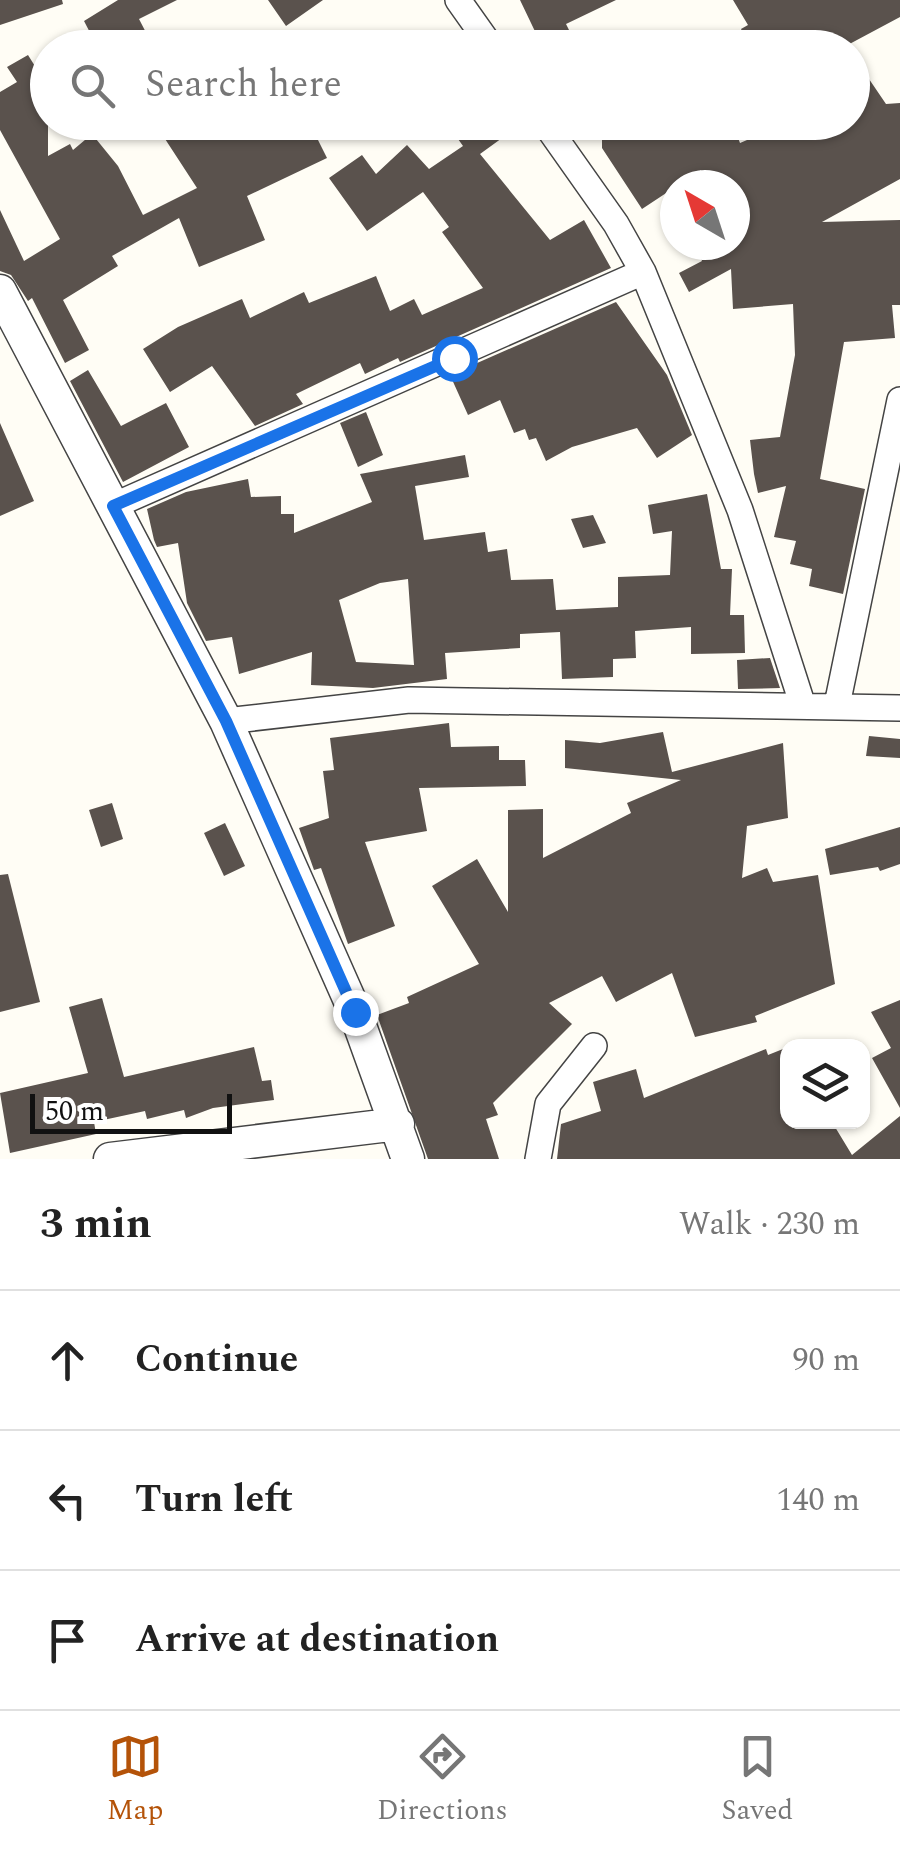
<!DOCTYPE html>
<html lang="en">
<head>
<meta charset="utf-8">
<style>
  body { margin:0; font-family:Spectral,serif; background:#f6f6f6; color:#222 }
  .controls { position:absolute; right:30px; bottom:30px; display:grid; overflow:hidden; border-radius:20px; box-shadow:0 2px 8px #0004 }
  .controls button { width:90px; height:90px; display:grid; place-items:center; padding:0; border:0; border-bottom:2px solid #e0e0e0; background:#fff; color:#222; font:50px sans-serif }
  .compass { position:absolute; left:660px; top:170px; width:90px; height:90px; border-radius:50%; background:#fff; box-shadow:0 2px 8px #0004; rotate:321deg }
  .scale { position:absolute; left:30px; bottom:25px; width:202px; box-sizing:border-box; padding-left:10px; border:5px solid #111; border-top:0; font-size:28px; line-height:35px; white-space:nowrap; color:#111; -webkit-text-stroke:8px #fff; paint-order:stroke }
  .stop { position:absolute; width:30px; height:30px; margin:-22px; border:8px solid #1a73e8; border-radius:50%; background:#fff }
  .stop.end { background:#1a73e8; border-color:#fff; box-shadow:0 2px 10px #0008 }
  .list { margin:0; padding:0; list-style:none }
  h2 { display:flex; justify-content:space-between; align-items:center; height:130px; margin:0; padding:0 40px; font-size:42px }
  h2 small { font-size:32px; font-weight:400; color:#767676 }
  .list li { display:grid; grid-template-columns:65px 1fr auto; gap:30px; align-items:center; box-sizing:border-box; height:140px; padding:0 40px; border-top:2px solid #e0e0e0 }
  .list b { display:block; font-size:38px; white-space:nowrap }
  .list em { font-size:32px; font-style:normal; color:#767676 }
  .icon { flex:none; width:55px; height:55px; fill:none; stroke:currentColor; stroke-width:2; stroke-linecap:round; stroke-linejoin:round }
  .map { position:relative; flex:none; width:900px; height:1159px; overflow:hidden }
  .search { position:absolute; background:#fff; box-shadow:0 2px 8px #0004; left:30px; right:30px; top:30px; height:110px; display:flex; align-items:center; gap:25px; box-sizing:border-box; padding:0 35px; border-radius:55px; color:#767676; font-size:38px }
  .sheet { height:550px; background:#fff }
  nav { display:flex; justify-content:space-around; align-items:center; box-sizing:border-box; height:140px; border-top:2px solid #e0e0e0; background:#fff; font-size:28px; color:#767676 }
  nav a { display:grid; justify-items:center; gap:5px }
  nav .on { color:#b45309 }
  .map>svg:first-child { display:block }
</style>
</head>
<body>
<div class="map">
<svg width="900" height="1159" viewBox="0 0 900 1159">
  <rect width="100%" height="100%" fill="#fffdf5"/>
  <path fill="#5a524d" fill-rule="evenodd" d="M 0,0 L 62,0 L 63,4 L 0,25 Z
    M 118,0 L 177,0 L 139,19 L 154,48 L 98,48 L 84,21 Z
    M 268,0 L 323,0 L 286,26 Z
    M 520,0 L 616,0 L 566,24 L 570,32 L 542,46 Z
    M 733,0 L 900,0 L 900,17 L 842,48 L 803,48 L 798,38 L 778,48 L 750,48 L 741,29 L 748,25 Z
    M 852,54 L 886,104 L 900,103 L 900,179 L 822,222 L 900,220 L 900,305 L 892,305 L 895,338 L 844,342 L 820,479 L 865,489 L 843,594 L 809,586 L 812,569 L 790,564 L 796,541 L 774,537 L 786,486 L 758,493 L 754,474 L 750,440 L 780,437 L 795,355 L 793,304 L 733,309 L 731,269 L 689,292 L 679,273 L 702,261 L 696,245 L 735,245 L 735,185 L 707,185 L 701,170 L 642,209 L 602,148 L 602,139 L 628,122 L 732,122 L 740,143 L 789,122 L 852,122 Z
    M 28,55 L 48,87 L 48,156 L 70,144 L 73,150 L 92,134 L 118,166 L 143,215 L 197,188 L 154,122 L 309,122 L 327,158 L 247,196 L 265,240 L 199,267 L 179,218 L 112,256 L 118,266 L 63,300 L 89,350 L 65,363 L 32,298 L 28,301 L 11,275 L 0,271 L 0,210 L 24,261 L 60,239 L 0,130 L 0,92 L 17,82 L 7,67 Z
    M 446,122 L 524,122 L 480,154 L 550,240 L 584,220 L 611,268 L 400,362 L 398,358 L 365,374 L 360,363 L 296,394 L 303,404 L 255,426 L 212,366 L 170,392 L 143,349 L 178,327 L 242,299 L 250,318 L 304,292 L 309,303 L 376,276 L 390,311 L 414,299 L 422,315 L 483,288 L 442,232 L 449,227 L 423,192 L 367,231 L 329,178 L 362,155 L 376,174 L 407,145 L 429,169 L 463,146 Z
    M 616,302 L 667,375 L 692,435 L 657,458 L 637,428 L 572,447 L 546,461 L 536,438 L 529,440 L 525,429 L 514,433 L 500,400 L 468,415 L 450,375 Z
    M 88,370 L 121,426 L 166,403 L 189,447 L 123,482 L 70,381 Z
    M 366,412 L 383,455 L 358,467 L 340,423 Z
    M 0,423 L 34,501 L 0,516 Z
    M 465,455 L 469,477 L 415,486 L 424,540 L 485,532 L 488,552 L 507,549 L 511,580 L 553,579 L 556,610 L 618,607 L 618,577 L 670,575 L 672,531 L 653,534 L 648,505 L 707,494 L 721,569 L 732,569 L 730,615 L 744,615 L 745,653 L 691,654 L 691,627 L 635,631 L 636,658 L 613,659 L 613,677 L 562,679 L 560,632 L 520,634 L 520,648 L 445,653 L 447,679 L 373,688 L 311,685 L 312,652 L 239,674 L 232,637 L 206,641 L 187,603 L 178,543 L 157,547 L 154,540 L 147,509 L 186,492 L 248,479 L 251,497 L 281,496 L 281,514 L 294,514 L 294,533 L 372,502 L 360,474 ZM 408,579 L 414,665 L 356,662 L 339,600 L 380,583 Z
    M 593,515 L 606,543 L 583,548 L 571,519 Z
    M 770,658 L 780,688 L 738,689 L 737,660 Z
    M 449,723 L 451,747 L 499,746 L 499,760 L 525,760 L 526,786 L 419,788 L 427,831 L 365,842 L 395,926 L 348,944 L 321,868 L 314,870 L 299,828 L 329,818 L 323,771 L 334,770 L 330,738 Z
    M 663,732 L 672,772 L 783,743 L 788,818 L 747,826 L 742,878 L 767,868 L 773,882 L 818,875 L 835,984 L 755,1016 L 757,1022 L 695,1037 L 672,973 L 616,1002 L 602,976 L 549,1003 L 572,1024 L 493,1103 L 498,1115 L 486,1119 L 499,1159 L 428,1159 L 377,1015 L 409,1003 L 407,997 L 479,964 L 432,886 L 477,859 L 508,912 L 508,810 L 543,809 L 543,858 L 631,813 L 627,803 L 681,780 L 565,768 L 565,740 L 600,743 Z
    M 869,736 L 900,739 L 900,758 L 866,756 Z
    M 112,803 L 123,839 L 101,847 L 89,810 Z
    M 225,823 L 245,866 L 224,876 L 204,833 Z
    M 900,827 L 900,864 L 880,871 L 878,867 L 830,875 L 825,849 Z
    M 8,874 L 40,1002 L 0,1012 L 0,875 Z
    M 102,998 L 124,1077 L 254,1047 L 262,1081 L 271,1080 L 274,1100 L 213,1108 L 186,1118 L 184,1110 L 147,1119 L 145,1111 L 94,1122 L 96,1134 L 10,1153 L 0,1093 L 88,1073 L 69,1007 Z
    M 900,1000 L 900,1108 L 872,1058 L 891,1048 L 871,1012 Z
    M 788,1047 L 788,1122 L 832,1122 L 852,1155 L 900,1116 L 900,1159 L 557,1159 L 561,1124 L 601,1111 L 593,1082 L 636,1069 L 644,1098 L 766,1049 L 768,1055 Z"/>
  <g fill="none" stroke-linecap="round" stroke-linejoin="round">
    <g stroke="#444" stroke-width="28">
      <path id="minor" d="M 458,0 L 492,48
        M 544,122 L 616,224 L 643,272 L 740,510 L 802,703
        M 113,506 L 643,272
        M 837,705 L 900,400
        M 226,721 L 409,700 L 900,708
        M 538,1159 L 548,1104 L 594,1046"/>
    </g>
    <g stroke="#444" stroke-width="35">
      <path id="tertiary" d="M 0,291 L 226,721 L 355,1012 L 408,1159
        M 110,1159 L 398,1124"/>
    </g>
    <use href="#minor" stroke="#fff" stroke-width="25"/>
    <use href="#tertiary" stroke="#fff" stroke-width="32"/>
  </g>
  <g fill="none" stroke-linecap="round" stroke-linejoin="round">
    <path stroke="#1a73e8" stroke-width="12" d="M 355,1012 L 226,721 L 113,506 L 454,358"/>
  </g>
</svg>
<div class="controls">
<button><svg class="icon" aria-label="layers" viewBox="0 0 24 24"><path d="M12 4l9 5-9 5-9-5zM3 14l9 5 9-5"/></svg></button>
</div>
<svg class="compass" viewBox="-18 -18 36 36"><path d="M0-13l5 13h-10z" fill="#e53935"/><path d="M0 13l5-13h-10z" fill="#767676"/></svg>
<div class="scale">50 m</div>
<div class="stop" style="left:454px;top:358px"></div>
<div class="stop end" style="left:355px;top:1012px"></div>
<div class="search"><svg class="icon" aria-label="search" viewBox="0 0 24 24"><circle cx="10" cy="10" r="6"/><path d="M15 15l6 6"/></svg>Search here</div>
</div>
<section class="sheet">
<h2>3 min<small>Walk · 230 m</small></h2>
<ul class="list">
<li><svg class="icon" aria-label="ahead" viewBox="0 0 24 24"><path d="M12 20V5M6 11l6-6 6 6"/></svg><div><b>Continue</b></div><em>90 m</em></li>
<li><svg class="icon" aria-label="left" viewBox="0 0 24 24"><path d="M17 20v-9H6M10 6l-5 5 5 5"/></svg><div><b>Turn left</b></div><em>140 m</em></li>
<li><svg class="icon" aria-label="arrive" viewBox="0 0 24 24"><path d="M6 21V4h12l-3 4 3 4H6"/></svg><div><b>Arrive at destination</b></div></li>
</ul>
</section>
<nav>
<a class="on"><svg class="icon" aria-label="map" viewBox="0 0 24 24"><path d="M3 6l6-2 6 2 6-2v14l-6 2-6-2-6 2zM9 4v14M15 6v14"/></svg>Map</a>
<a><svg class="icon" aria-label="directions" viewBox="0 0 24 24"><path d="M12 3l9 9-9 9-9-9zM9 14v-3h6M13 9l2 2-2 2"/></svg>Directions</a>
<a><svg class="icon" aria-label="saved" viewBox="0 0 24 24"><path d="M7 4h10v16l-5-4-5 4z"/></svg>Saved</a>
</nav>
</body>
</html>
